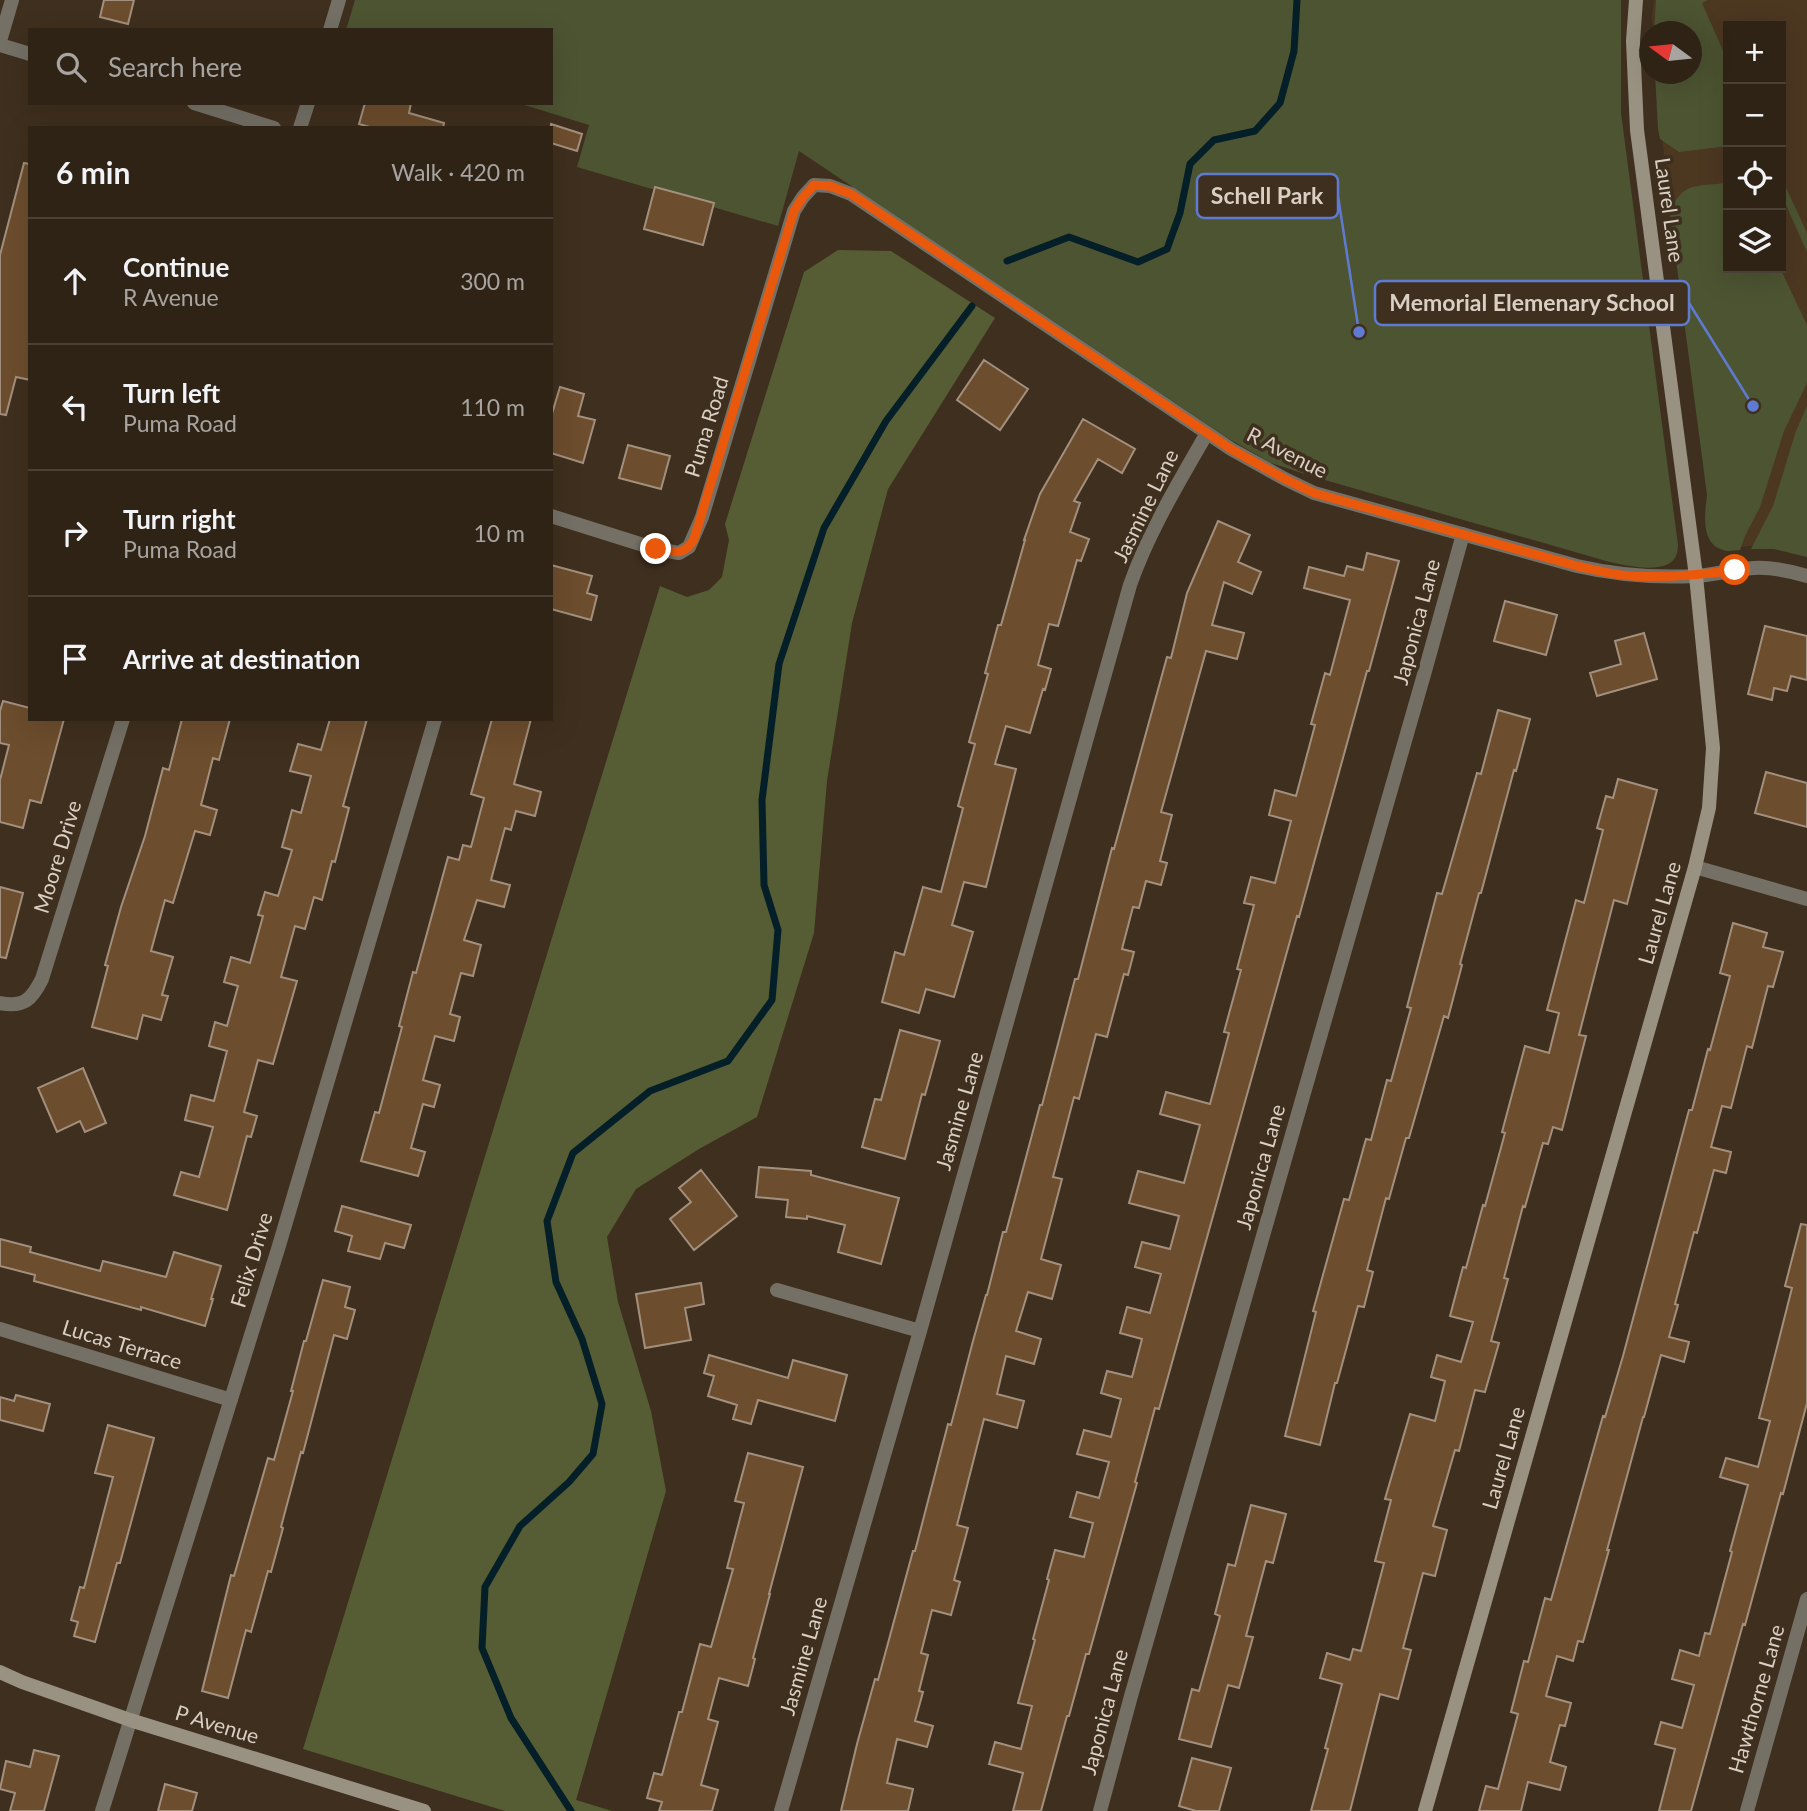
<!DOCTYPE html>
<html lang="en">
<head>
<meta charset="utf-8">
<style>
  body { margin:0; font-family:Lato,sans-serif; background:#372b1f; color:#f1f3f6 }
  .controls { position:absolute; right:21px; top:21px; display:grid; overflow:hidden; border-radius:0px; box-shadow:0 7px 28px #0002 }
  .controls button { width:63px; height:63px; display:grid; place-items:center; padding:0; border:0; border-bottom:2px solid #4a4035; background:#2f2316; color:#f1f3f6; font:35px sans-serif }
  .compass { position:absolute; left:1639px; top:21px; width:63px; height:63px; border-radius:50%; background:#2f2316; box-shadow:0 7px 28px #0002; rotate:285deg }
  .stop { position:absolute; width:21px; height:21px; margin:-16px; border:5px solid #ea580c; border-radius:50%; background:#fff }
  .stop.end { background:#ea580c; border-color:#fff; box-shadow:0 2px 7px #0008 }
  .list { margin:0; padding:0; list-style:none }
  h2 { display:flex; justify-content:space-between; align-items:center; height:91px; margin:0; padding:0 28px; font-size:30px }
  h2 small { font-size:23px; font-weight:400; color:#a7a4a1 }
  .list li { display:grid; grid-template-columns:46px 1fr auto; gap:21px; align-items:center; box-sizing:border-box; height:126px; padding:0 28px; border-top:2px solid #4a4035 }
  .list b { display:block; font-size:26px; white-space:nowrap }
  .list p { margin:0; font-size:23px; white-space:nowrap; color:#a7a4a1 }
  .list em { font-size:23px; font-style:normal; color:#a7a4a1 }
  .icon { flex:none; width:38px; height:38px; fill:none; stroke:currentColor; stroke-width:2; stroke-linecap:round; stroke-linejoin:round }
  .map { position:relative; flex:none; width:1807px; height:1811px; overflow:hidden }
  .search { position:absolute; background:#2f2316; box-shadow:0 7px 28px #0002; left:28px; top:28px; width:525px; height:77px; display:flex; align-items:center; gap:18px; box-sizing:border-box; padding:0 24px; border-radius:0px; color:#a7a4a1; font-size:26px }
  .panel { position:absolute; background:#2f2316; box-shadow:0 7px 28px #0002; left:28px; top:126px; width:525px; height:595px; border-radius:0px }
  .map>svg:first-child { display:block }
</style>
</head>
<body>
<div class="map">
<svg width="1807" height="1811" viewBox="0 0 1807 1811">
  <rect width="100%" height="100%" fill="#3f2f1e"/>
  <path fill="#4c3721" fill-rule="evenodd" d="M 1654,0 L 1807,0 L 1807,549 L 1783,544 L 1719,548 L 1661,132 L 1692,74 L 1692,32 L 1653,32 L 1652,16 ZM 1728,26 L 1781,26 L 1781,268 L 1728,268 Z"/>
  <path fill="#4d5432" d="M 355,0 L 1621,0 L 1621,113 L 1678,545 C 1678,547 1677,555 1676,556 C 1668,576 1622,565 1606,561 L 1311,476 L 1271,463 L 1226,437 L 799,151 L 778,226 L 577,167 L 589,125 L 518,103 L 551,103 L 551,30 L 346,30 Z
    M 1656,0 L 1708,0 L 1702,3 L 1728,62 L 1728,146 L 1679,152 L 1660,139 L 1658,129 L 1655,74 L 1692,74 L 1692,32 L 1654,31 Z
    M 1781,179 L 1782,179 L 1807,233 L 1807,252 L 1781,194 Z
    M 1724,183 L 1728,184 L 1728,268 L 1780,268 L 1807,325 L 1807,383 L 1784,431 L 1760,507 L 1745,536 L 1740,550 C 1735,550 1728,552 1723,550 C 1700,544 1705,512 1707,495 L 1670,214 C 1681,182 1694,187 1724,183 Z
    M 1807,406 L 1807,557 L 1774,549 L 1751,549 L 1773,506 L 1796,431 Z"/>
  <path fill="#565d34" d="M 838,250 L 891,251 L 995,318 L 888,489 L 852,623 L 827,781 L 814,933 L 757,1117 L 699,1149 L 636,1189 L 607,1237 L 618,1302 L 651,1411 L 666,1491 L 576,1800 L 612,1811 L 505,1811 L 303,1749 L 660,586 L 687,597 L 709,590 L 722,577 L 729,540 L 725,524 L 804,272 Z"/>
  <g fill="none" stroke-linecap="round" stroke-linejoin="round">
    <path stroke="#041f28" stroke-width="7" d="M 1007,261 L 1069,237 L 1138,262 L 1167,249 L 1180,213 L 1190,164 L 1214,140 L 1255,131 L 1280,103 L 1294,51 L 1297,0
      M 571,1811 L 511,1718 L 482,1648 L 485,1587 L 520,1526 L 569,1482 L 593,1454 L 602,1404 L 582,1339 L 556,1282 L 547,1221 L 573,1153 L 650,1091 L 728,1061 L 772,1000 L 778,930 L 764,885 L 762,800 L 779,664 L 824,528 L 886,421 L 972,306"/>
  </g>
  <path fill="#6c4d2d" stroke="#a38f7d" stroke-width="2" d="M 104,0 L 134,0 L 128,24 L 100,17 Z
    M 365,103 L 411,103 L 409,113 L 444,123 L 443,128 L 373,128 L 359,124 Z
    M 551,124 L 582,134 L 577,151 L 551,143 Z
    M 24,163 L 30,164 L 30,380 L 16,377 L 6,415 L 0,414 L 0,255 Z
    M 655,187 L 714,203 L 703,245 L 644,229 Z
    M 984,360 L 1028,389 L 1000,430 L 957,400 Z
    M 560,387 L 584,394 L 578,416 L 595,420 L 583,463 L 551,453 L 551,417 Z
    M 1083,419 L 1135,449 L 1122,473 L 1098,459 L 1074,501 L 1080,503 L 1070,532 L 1089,539 L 1081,561 L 1077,560 L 1058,626 L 1049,624 L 1038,665 L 1051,669 L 1045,690 L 1043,689 L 1030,733 L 1006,726 L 995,764 L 1016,769 L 986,887 L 964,882 L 952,925 L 973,932 L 954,997 L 926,989 L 919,1013 L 882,1002 L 895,952 L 904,955 L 923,887 L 941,892 L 963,808 L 958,806 L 975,744 L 969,742 L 988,674 L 985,673 L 998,625 L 1001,625 L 1025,540 L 1024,540 L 1040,494 Z
    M 628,445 L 670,456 L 661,489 L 619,478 Z
    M 1218,521 L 1250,535 L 1238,562 L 1261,572 L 1252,594 L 1224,582 L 1212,625 L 1244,633 L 1237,659 L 1206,651 L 1161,812 L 1172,815 L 1160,861 L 1167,863 L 1161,885 L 1146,881 L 1139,908 L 1133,907 L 1122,949 L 1134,952 L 1128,975 L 1124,974 L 1107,1037 L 1096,1034 L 1079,1099 L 1074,1097 L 1053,1177 L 1062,1179 L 1041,1259 L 1061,1265 L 1052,1299 L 1028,1292 L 1016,1331 L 1041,1339 L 1034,1364 L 1006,1356 L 997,1394 L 1024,1401 L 1017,1428 L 984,1419 L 957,1525 L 968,1528 L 954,1580 L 960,1582 L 951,1615 L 932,1610 L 921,1653 L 928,1655 L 919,1691 L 923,1692 L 915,1721 L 933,1726 L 927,1747 L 897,1739 L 887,1783 L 913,1789 L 908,1811 L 841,1811 L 857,1744 L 875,1679 L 878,1680 L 913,1551 L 915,1551 L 948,1424 L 951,1425 L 973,1341 L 986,1295 L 987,1295 L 1003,1232 L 1006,1232 L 1040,1105 L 1042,1105 L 1075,979 L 1078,979 L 1112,848 L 1114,849 L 1167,657 L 1171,658 L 1187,593 Z
    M 1367,553 L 1399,561 L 1369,671 L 1367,671 L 1299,917 L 1297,916 L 1159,1409 L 1155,1408 L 1135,1482 L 1137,1483 L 1089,1654 L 1086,1654 L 1069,1716 L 1067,1716 L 1041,1811 L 1013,1811 L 1023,1773 L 989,1764 L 995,1742 L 1021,1749 L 1032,1706 L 1018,1703 L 1035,1640 L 1033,1639 L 1049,1580 L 1047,1579 L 1055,1550 L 1084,1557 L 1093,1523 L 1070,1517 L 1077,1492 L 1099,1498 L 1109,1462 L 1077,1454 L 1084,1430 L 1111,1437 L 1121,1399 L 1101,1393 L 1107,1371 L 1132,1377 L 1142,1339 L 1120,1333 L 1127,1307 L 1150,1313 L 1161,1274 L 1135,1267 L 1142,1242 L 1170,1249 L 1179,1216 L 1129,1203 L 1138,1171 L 1184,1183 L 1200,1125 L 1160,1114 L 1166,1092 L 1210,1104 L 1229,1033 L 1224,1032 L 1241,970 L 1237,969 L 1254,905 L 1244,903 L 1251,877 L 1275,883 L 1291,821 L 1269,815 L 1275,790 L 1296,796 L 1315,725 L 1311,724 L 1325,673 L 1330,675 L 1350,600 L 1304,588 L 1309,567 L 1344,576 L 1347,566 L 1363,570 Z
    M 551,565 L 592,576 L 587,593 L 597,596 L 591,620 L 551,609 Z
    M 1505,601 L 1557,615 L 1546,655 L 1494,641 Z
    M 1765,626 L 1807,636 L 1807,680 L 1791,676 L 1787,691 L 1774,688 L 1772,700 L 1748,694 Z
    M 1644,633 L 1657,679 L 1597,696 L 1590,673 L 1621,664 L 1615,641 Z
    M 3,701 L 30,708 L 30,719 L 64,719 L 41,803 L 30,800 L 23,828 L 0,822 L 0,780 L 9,745 L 0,743 L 0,711 Z
    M 1498,710 L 1530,719 L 1516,771 L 1514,770 L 1481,893 L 1479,893 L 1460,964 L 1462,965 L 1448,1018 L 1444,1016 L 1409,1138 L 1406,1138 L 1389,1199 L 1386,1198 L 1367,1270 L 1373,1272 L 1364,1307 L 1358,1306 L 1337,1383 L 1335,1383 L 1320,1445 L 1285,1436 L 1316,1312 L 1313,1311 L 1344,1199 L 1349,1200 L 1366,1139 L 1371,1140 L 1387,1080 L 1391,1081 L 1411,1008 L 1407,1007 L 1437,893 L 1442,894 L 1477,773 L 1481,774 Z
    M 182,719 L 230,719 L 219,760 L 213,758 L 201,805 L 217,810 L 210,835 L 195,831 L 173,903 L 165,900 L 151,951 L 173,957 L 162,995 L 168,996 L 161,1020 L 143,1015 L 137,1039 L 92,1027 L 108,966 L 105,965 L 121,907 L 145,836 L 163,768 L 169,770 Z
    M 330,719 L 367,719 L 343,806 L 349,808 L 335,862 L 332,861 L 322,900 L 314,897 L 305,929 L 295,926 L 281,977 L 297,981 L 273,1064 L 258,1060 L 244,1112 L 257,1116 L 251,1137 L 247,1136 L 227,1210 L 174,1195 L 181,1172 L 199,1177 L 213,1127 L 185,1120 L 191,1095 L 214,1101 L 227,1051 L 209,1046 L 215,1022 L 227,1026 L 238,986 L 224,982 L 231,957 L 250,963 L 263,916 L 258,915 L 265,892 L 278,896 L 292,850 L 282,847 L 292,810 L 301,813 L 311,776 L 290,771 L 298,744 L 321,750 Z
    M 492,719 L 531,719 L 514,784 L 541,792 L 535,816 L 516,811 L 511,830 L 505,828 L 491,880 L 510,885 L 504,907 L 477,900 L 464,940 L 481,945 L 473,976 L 461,973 L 450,1014 L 460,1017 L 454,1041 L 435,1036 L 423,1080 L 440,1085 L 434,1107 L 423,1104 L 411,1148 L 425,1152 L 418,1176 L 361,1161 L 375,1112 L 379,1113 L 402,1027 L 399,1026 L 413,972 L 416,973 L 448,857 L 459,860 L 463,845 L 471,847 L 484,798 L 471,794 Z
    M 1766,772 L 1807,783 L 1807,827 L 1755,813 Z
    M 1618,779 L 1657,790 L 1627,904 L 1614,900 L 1579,1035 L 1586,1036 L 1562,1130 L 1553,1127 L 1548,1144 L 1543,1143 L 1525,1207 L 1523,1206 L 1504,1278 L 1508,1279 L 1491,1341 L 1499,1343 L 1485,1392 L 1475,1390 L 1459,1451 L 1455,1450 L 1433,1526 L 1447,1530 L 1435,1576 L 1423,1573 L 1403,1648 L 1411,1650 L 1398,1699 L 1380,1694 L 1350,1811 L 1311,1811 L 1328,1749 L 1325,1748 L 1342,1684 L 1320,1678 L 1327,1653 L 1350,1660 L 1353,1649 L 1361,1651 L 1384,1563 L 1375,1561 L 1391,1500 L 1385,1499 L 1410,1414 L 1435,1421 L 1445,1381 L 1431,1377 L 1437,1355 L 1461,1362 L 1473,1322 L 1450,1316 L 1463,1267 L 1466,1268 L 1483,1205 L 1485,1206 L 1505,1133 L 1502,1132 L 1525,1046 L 1549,1053 L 1559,1013 L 1547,1010 L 1576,900 L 1584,903 L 1603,830 L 1597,828 L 1606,796 L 1613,798 Z
    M 0,887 L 23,893 L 6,958 L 0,957 Z
    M 1733,923 L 1767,933 L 1763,947 L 1783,952 L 1773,987 L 1768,986 L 1752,1048 L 1747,1046 L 1731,1108 L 1722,1106 L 1711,1147 L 1731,1152 L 1726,1173 L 1714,1170 L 1697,1233 L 1694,1232 L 1675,1304 L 1678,1305 L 1669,1337 L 1689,1342 L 1684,1362 L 1661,1355 L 1644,1417 L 1643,1417 L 1607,1550 L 1609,1550 L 1583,1642 L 1578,1641 L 1573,1661 L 1557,1656 L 1546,1696 L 1571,1703 L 1565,1726 L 1560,1725 L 1550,1762 L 1566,1767 L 1560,1790 L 1528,1782 L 1521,1811 L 1479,1811 L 1486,1786 L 1498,1789 L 1518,1714 L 1511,1712 L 1524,1661 L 1528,1662 L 1545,1598 L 1551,1600 L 1603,1416 L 1605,1417 L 1623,1356 L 1689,1110 L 1692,1110 L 1708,1049 L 1710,1050 L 1730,976 L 1720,973 Z
    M 900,1030 L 940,1041 L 925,1095 L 922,1094 L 905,1159 L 862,1147 L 875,1099 L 881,1100 Z
    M 83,1068 L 106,1123 L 85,1132 L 80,1121 L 57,1132 L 38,1088 Z
    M 759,1167 L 811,1171 L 811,1175 L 899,1198 L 881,1264 L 838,1252 L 845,1225 L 807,1216 L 807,1219 L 786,1217 L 788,1200 L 756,1197 Z
    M 701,1170 L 737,1216 L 694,1250 L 670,1219 L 691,1202 L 679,1188 Z
    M 342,1206 L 411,1225 L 404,1248 L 385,1243 L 380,1259 L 348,1251 L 352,1236 L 335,1231 Z
    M 1801,1224 L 1807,1225 L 1807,1403 L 1783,1494 L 1781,1493 L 1745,1625 L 1743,1624 L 1691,1811 L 1659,1811 L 1675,1749 L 1655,1744 L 1661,1722 L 1682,1728 L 1694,1685 L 1672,1679 L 1680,1650 L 1699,1656 L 1705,1633 L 1710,1634 L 1732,1552 L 1730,1551 L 1748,1485 L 1720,1477 L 1726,1458 L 1758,1467 L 1770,1421 L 1759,1418 L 1792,1288 L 1785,1286 Z
    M 0,1239 L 31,1247 L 30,1252 L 100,1271 L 103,1261 L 166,1277 L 174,1252 L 221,1266 L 211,1299 L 213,1299 L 205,1326 L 141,1307 L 141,1310 L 34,1281 L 35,1275 L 0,1266 Z
    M 323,1280 L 350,1287 L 345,1307 L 355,1310 L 347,1339 L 334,1335 L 303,1453 L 301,1452 L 281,1527 L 283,1528 L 271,1572 L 268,1571 L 251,1632 L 246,1630 L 228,1698 L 202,1691 L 231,1575 L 234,1576 L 268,1458 L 274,1460 L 293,1391 L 291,1391 L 304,1341 L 306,1341 Z
    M 701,1283 L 704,1304 L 685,1308 L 691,1340 L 645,1348 L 636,1294 Z
    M 709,1355 L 788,1378 L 793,1360 L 847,1375 L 835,1421 L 758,1400 L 751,1424 L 733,1419 L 737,1405 L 708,1396 L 714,1376 L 704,1373 Z
    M 16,1395 L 50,1404 L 43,1431 L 0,1420 L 0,1397 L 14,1401 Z
    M 108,1425 L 154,1438 L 120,1563 L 117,1563 L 95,1642 L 74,1636 L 78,1622 L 71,1620 L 80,1587 L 84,1588 L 113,1477 L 95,1473 Z
    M 748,1453 L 803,1467 L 769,1594 L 770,1594 L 753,1658 L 755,1659 L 748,1686 L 719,1678 L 708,1719 L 718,1722 L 701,1785 L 718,1790 L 712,1811 L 659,1811 L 662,1802 L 647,1798 L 654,1773 L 662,1775 L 679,1712 L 682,1712 L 700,1644 L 711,1647 L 733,1569 L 727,1568 L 744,1503 L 735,1501 Z
    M 1251,1505 L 1286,1514 L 1273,1563 L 1266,1561 L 1246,1636 L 1253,1637 L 1239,1688 L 1228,1685 L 1211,1747 L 1179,1739 L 1192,1689 L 1199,1691 L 1220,1616 L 1215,1614 L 1228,1564 L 1235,1566 Z
    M 34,1750 L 59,1756 L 44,1811 L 10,1811 L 15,1793 L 0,1789 L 6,1761 L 30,1767 Z
    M 1192,1758 L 1231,1768 L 1219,1811 L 1196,1811 L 1179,1806 Z
    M 165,1784 L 197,1793 L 192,1811 L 158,1811 Z"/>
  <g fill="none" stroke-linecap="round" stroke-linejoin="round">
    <path stroke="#747066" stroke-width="14" d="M 330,30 L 339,0
      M 0,41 L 12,0
      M 0,45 L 30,54
      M 194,103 L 274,128
      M 300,128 L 308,103
      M 551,516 L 656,549 L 679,553 L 689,547 L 702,517 L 794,211 L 803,197 L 814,185 L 830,186 L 851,194 L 1231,449 L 1285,479 L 1314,493 L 1577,566 C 1616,575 1655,578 1695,576 C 1715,575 1734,569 1754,568 C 1772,567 1790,571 1807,576
      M 1695,867 L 1807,899
      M 0,1003 C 24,1008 32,999 42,979 L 123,719
      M 777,1290 L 920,1331
      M 0,1329 L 231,1400
      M 102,1811 L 278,1249 L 435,719
      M 781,1811 L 920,1331 L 1130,585 C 1149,531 1179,482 1207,433
      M 1100,1811 L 1131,1696 L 1425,671 L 1463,534
      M 1747,1811 L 1807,1599"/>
    <path stroke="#999282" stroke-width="14" d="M 0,1672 L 22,1682 L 130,1720 L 424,1811
      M 1425,1811 L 1695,867 L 1709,808 L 1713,748 L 1696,576 L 1637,130 L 1633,41 L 1636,0"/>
  </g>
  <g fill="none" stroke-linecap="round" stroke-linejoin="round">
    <path stroke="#ea580c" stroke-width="9" d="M 656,549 C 674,552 684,557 694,539 L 794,211 L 803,197 L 814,185 L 830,186 L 851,194 L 1231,449 L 1285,479 L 1314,493 L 1577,566 C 1595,570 1613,575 1631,576 C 1666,578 1701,575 1735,570"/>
  </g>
  <g text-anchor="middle" stroke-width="7" stroke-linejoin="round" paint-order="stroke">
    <g font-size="21" fill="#dacfc5" stroke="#3f2f1e">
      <text transform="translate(1669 210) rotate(82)" y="7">Laurel Lane</text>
      <text transform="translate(707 427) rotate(-73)" y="7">Puma Road</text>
      <text transform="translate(1287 453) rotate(27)" y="7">R Avenue</text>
      <text transform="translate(1146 506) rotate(-64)" y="7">Jasmine Lane</text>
      <text transform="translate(1417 622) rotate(-75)" y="7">Japonica Lane</text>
      <text transform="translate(58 857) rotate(-73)" y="7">Moore Drive</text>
      <text transform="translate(1660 913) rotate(-74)" y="7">Laurel Lane</text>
      <text transform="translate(960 1111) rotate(-74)" y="7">Jasmine Lane</text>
      <text transform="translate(1261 1167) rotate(-74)" y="7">Japonica Lane</text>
      <text transform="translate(252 1260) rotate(-73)" y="7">Felix Drive</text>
      <text transform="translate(122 1345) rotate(17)" y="7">Lucas Terrace</text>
      <text transform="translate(1504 1458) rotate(-74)" y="7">Laurel Lane</text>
      <text transform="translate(804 1656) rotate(-74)" y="7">Jasmine Lane</text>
      <text transform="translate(1757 1699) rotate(-74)" y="7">Hawthorne Lane</text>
      <text transform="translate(1105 1712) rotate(-75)" y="7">Japonica Lane</text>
      <text transform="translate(217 1725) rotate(17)" y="7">P Avenue</text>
    </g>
  </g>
  <path fill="none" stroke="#5f7bd1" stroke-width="2.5" d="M1359 332L1338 196M1753 406L1689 303"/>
  <g fill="#5f7bd1" stroke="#3f2f1e" stroke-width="2.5">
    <circle cx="1359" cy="332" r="7"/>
    <circle cx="1753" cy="406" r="7"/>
  </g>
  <g fill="#3f2f1e" stroke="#5f7bd1" stroke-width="2.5">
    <rect x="1197" y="174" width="141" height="44" rx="7"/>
    <rect x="1375" y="281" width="314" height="44" rx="7"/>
  </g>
  <g font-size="23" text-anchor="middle" font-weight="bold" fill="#dacfc5">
    <text x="1267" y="204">Schell Park</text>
    <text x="1532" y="311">Memorial Elemenary School</text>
  </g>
</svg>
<div class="controls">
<button>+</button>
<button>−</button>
<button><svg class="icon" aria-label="locate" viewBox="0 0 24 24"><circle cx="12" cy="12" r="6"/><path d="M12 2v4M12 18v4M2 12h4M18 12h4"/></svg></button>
<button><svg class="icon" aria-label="layers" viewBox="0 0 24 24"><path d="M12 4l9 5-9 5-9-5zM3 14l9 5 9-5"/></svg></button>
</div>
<svg class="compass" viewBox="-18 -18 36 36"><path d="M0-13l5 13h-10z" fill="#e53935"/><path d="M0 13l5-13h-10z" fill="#a7a4a1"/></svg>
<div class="stop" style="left:1735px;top:570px"></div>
<div class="stop end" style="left:656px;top:549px"></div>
<div class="search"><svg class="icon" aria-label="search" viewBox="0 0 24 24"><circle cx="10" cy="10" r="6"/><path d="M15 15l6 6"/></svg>Search here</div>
<section class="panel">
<h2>6 min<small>Walk · 420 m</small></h2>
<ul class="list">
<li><svg class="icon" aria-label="ahead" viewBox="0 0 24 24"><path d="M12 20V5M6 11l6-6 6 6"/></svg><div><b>Continue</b><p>R Avenue</p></div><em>300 m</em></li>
<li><svg class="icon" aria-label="left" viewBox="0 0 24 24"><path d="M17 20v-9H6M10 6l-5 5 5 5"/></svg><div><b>Turn left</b><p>Puma Road</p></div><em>110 m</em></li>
<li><svg class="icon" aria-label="right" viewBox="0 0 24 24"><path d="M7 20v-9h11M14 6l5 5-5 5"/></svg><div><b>Turn right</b><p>Puma Road</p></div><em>10 m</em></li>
<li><svg class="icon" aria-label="arrive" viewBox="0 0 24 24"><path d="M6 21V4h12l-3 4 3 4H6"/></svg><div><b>Arrive at destination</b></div></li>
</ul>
</section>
</div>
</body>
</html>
